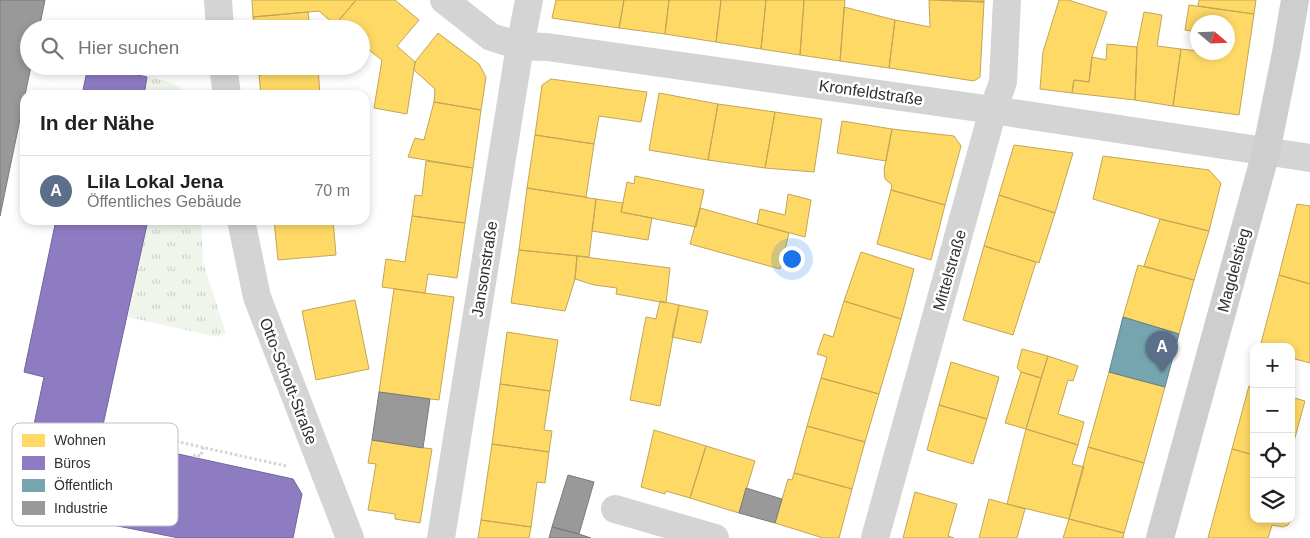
<!DOCTYPE html>
<html lang="de">
<head>
<meta charset="utf-8">
<style>
  body { margin:0; font-family:Arial,sans-serif; background:#f6f6f6; color:#202124 }
  .controls { position:absolute; right:15px; bottom:15px; display:grid; overflow:hidden; border-radius:10px; box-shadow:0 2px 8px #0003 }
  .controls button { width:45px; height:45px; display:grid; place-items:center; padding:0; border:0; border-bottom:1px solid #e0e0e0; background:#fff; color:#202124; font:25px sans-serif }
  .compass { position:absolute; left:1190px; top:15px; width:45px; height:45px; border-radius:50%; background:#fff; box-shadow:0 2px 8px #0003; rotate:109deg }
  .you { position:absolute; left:791px; top:258px; width:18px; height:18px; margin:-12px; border:4px solid #fff; border-radius:50%; background:#1a73e8; box-shadow:0 0 0 8px #1a73e833 }
  .badge { display:grid; place-items:center; width:32px; height:32px; border-radius:50%; background:#2563eb; color:#fff; font-size:16px; font-weight:700 }
  .pin { position:absolute; translate:-50% -41px; filter:drop-shadow(0 1px 2px #0008) }
  .pin::after { content:''; position:absolute; top:26px; width:18px; height:15px; background:inherit; clip-path:polygon(0 0,100% 0,50% 100%) }
  .list { margin:0; padding:0; list-style:none }
  h2 { display:flex; justify-content:space-between; align-items:center; height:65px; margin:0; padding:0 20px; font-size:21px }
  h2 small { font-size:16px; font-weight:400; color:#757577 }
  .list li { display:grid; grid-template-columns:32px 1fr auto; gap:15px; align-items:center; box-sizing:border-box; height:70px; padding:0 20px; border-top:1px solid #e0e0e0 }
  .list b { display:block; font-size:19px; white-space:nowrap }
  .list p { margin:0; font-size:16px; white-space:nowrap; color:#757577 }
  .list em { font-size:16px; font-style:normal; color:#757577 }
  .icon { flex:none; width:28px; height:28px; fill:none; stroke:currentColor; stroke-width:2; stroke-linecap:round; stroke-linejoin:round }
  .map { position:relative; flex:none; width:1310px; height:538px; overflow:hidden }
  .search { position:absolute; background:#fff; box-shadow:0 2px 8px #0003; left:20px; top:20px; width:350px; height:55px; display:flex; align-items:center; gap:12px; box-sizing:border-box; padding:0 18px; border-radius:28px; color:#757577; font-size:19px }
  .panel { position:absolute; background:#fff; box-shadow:0 2px 8px #0003; left:20px; top:90px; width:350px; height:135px; border-radius:15px }
  .map>svg:first-child { display:block }
</style>
</head>
<body>
<div class="map">
<svg width="1310" height="538" viewBox="0 0 1310 538">
  <defs>
    <pattern id="grass-tufts" width="24" height="20" patternUnits="userSpaceOnUse" patternTransform="scale(1.25)"><rect width="24" height="20" fill="#f0f5ec"/><path d="M3 7l-1-3M5 7V3M7 7l1-3M15 17l-1-3M17 17v-4M19 17l1-3" fill="none" stroke="#ced2cb"/></pattern>
  </defs>
  <rect width="100%" height="100%" fill="#fff"/>
  <path fill="url(#grass-tufts)" d="M 147,77 C 163,80 179,83 189,95 L 144,95 Z
    M 148,220 L 201,220 L 203,262 L 226,333 L 217,337 L 128,317 Z"/>
  <path fill="#ffd966" stroke="#c1a656" d="M 252,0 L 356,0 L 335,25 L 319,11 L 253,17 Z
    M 356,0 L 395,0 L 419,20 L 397,46 L 415,62 L 407,114 L 374,108 L 382,60 L 361,44 L 361,29 L 343,29 L 336,24 Z
    M 556,0 L 624,0 L 619,28 L 552,18 Z
    M 624,0 L 669,0 L 665,34 L 619,28 Z
    M 669,0 L 721,0 L 716,42 L 665,34 Z
    M 721,0 L 766,0 L 761,49 L 716,42 Z
    M 766,0 L 804,0 L 800,55 L 761,49 Z
    M 804,0 L 845,0 L 840,61 L 800,55 Z
    M 929,0 L 984,2 L 980,77 L 974,81 L 889,68 L 895,20 L 930,27 Z
    M 939,0 L 984,0 L 984,2 Z
    M 1059,0 L 1068,0 L 1107,12 L 1092,57 L 1089,82 L 1074,80 L 1072,93 L 1040,89 L 1043,52 Z
    M 1199,0 L 1256,0 L 1254,14 L 1198,6 Z
    M 1189,5 L 1254,14 L 1239,115 L 1173,106 L 1181,49 L 1198,51 L 1198,52 L 1228,52 L 1228,22 L 1198,22 L 1198,32 L 1185,30 Z
    M 844,7 L 895,20 L 889,68 L 840,61 Z
    M 308,12 L 310,29 L 255,29 L 253,17 Z
    M 1144,12 L 1162,15 L 1157,46 L 1181,49 L 1173,106 L 1135,100 L 1137,47 Z
    M 438,33 L 479,64 L 486,77 L 481,110 L 434,102 L 435,89 L 414,70 L 415,62 Z
    M 1107,44 L 1137,47 L 1135,100 L 1072,93 L 1074,80 L 1089,82 L 1092,57 L 1106,60 Z
    M 259,66 L 313,66 L 314,69 L 259,75 Z
    M 318,68 L 320,95 L 261,95 L 259,75 Z
    M 551,79 L 647,92 L 641,122 L 599,116 L 594,144 L 535,135 L 542,85 Z
    M 659,93 L 718,104 L 708,160 L 649,150 Z
    M 434,102 L 481,110 L 473,168 L 408,157 L 415,138 L 424,140 Z
    M 718,104 L 775,112 L 765,168 L 708,160 Z
    M 775,112 L 822,119 L 814,172 L 765,168 Z
    M 842,121 L 892,129 L 886,161 L 837,153 Z
    M 892,129 L 954,136 L 961,146 L 945,205 L 891,190 L 892,185 L 885,179 L 884,170 Z
    M 535,135 L 594,144 L 586,197 L 527,188 Z
    M 1014,145 L 1073,153 L 1055,213 L 999,195 Z
    M 1103,156 L 1209,170 L 1221,183 L 1209,231 L 1160,219 L 1093,199 Z
    M 426,161 L 473,168 L 465,223 L 412,216 L 415,195 L 422,196 Z
    M 635,176 L 704,190 L 696,227 L 621,212 L 627,182 L 634,184 Z
    M 527,188 L 596,199 L 589,257 L 519,250 Z
    M 891,190 L 945,205 L 931,260 L 877,244 Z
    M 788,194 L 811,200 L 805,237 L 757,224 L 760,209 L 785,215 Z
    M 999,195 L 1055,213 L 1039,263 L 984,246 Z
    M 596,199 L 623,203 L 621,212 L 652,218 L 648,240 L 592,231 Z
    M 1297,204 L 1310,206 L 1310,284 L 1279,275 Z
    M 700,208 L 789,233 L 780,269 L 690,244 Z
    M 412,216 L 465,223 L 457,278 L 428,274 L 425,293 L 382,287 L 386,259 L 405,262 Z
    M 1160,219 L 1209,231 L 1194,280 L 1144,266 Z
    M 274,220 L 333,220 L 336,255 L 278,260 Z
    M 984,246 L 1036,262 L 1013,335 L 963,320 Z
    M 519,250 L 577,256 L 575,279 L 565,311 L 511,303 Z
    M 861,252 L 914,269 L 901,319 L 844,301 Z
    M 577,256 L 670,268 L 666,303 L 616,294 L 617,288 L 594,285 L 575,279 Z
    M 1138,265 L 1194,280 L 1179,334 L 1123,317 Z
    M 1279,275 L 1310,284 L 1310,363 L 1291,358 L 1291,347 L 1260,347 Z
    M 394,289 L 454,297 L 439,400 L 379,392 Z
    M 355,300 L 369,369 L 316,380 L 302,311 Z
    M 660,301 L 679,305 L 660,406 L 630,400 L 646,317 L 656,319 Z
    M 844,301 L 901,319 L 879,394 L 821,378 L 827,357 L 817,354 L 824,334 L 833,337 Z
    M 679,305 L 708,311 L 701,343 L 672,337 Z
    M 507,332 L 558,340 L 550,391 L 500,384 Z
    M 1022,349 L 1048,356 L 1041,378 L 1021,372 L 1017,368 Z
    M 1048,356 L 1078,366 L 1073,381 L 1068,380 L 1058,414 L 1084,422 L 1078,445 L 1026,429 Z
    M 951,362 L 999,377 L 987,419 L 939,405 Z
    M 1021,372 L 1041,378 L 1026,429 L 1005,423 Z
    M 1109,372 L 1165,387 L 1144,463 L 1088,447 Z
    M 821,378 L 879,394 L 865,442 L 807,426 Z
    M 500,384 L 550,391 L 544,430 L 552,431 L 549,452 L 492,444 Z
    M 1249,386 L 1254,387 L 1254,455 L 1232,449 Z
    M 1291,397 L 1305,401 L 1291,452 Z
    M 939,405 L 987,419 L 973,464 L 927,450 Z
    M 807,426 L 865,442 L 852,489 L 794,473 Z
    M 1026,429 L 1078,445 L 1072,464 L 1084,467 L 1069,519 L 1007,504 Z
    M 654,430 L 706,446 L 690,498 L 666,491 L 665,494 L 641,487 Z
    M 372,440 L 432,449 L 420,523 L 395,519 L 395,514 L 368,510 L 376,464 L 368,463 Z
    M 492,444 L 549,452 L 545,483 L 537,482 L 531,527 L 481,520 Z
    M 706,446 L 755,461 L 739,513 L 690,498 Z
    M 1088,447 L 1144,463 L 1124,533 L 1069,519 Z
    M 1232,449 L 1254,455 L 1254,519 L 1291,519 L 1288,525 L 1283,527 L 1272,525 L 1268,538 L 1208,538 Z
    M 794,473 L 852,489 L 839,538 L 823,538 L 775,523 L 788,479 L 792,480 Z
    M 915,492 L 957,504 L 948,536 L 954,538 L 903,538 Z
    M 989,499 L 1025,509 L 1017,538 L 979,538 Z
    M 1069,519 L 1124,533 L 1123,538 L 1063,538 Z
    M 481,520 L 531,527 L 529,538 L 478,538 Z"/>
  <path fill="#8e7cc3" stroke="#726597" d="M 88,66 L 97,66 L 147,77 L 144,95 L 82,95 Z
    M 56,220 L 148,220 L 94,466 L 28,453 L 44,377 L 24,372 Z
    M 100,437 L 293,479 L 302,494 L 293,538 L 179,538 L 92,521 L 85,509 Z"/>
  <path fill="#76a5af" stroke="#618289" d="M 1123,317 L 1179,334 L 1165,387 L 1109,372 Z"/>
  <path fill="#999" stroke="#7a7a7a" d="M 0,0 L 45,0 L 39,29 L 29,29 L 29,66 L 31,66 L 0,216 Z
    M 379,392 L 430,399 L 423,448 L 372,440 Z
    M 568,475 L 594,482 L 579,534 L 552,527 Z
    M 746,488 L 782,499 L 775,523 L 739,513 Z
    M 552,527 L 579,534 L 591,538 L 549,538 Z"/>
  <g fill="none" stroke-linecap="round" stroke-linejoin="round">
    <path stroke="#d4d4d4" stroke-width="3" stroke-dasharray="2.5 2.5" stroke-linecap="butt" d="M 166,66 L 190,71
      M 103,425 L 286,466
      M 194,457 L 195,455 L 201,456 L 203,447"/>
    <path stroke="#d4d4d4" stroke-width="28" d="M 218,0 L 220,29
      M 444,0 L 491,37 L 520,46 L 547,47 L 993,110 L 1310,158
      M 223,66 L 227,95
      M 241,220 L 257,297 L 350,538
      M 615,509 L 715,538
      M 441,538 L 520,46 L 529,0
      M 875,538 L 993,110 L 1003,82 L 1007,0"/>
    <path stroke="#cecece" stroke-width="28" d="M 1160,538 L 1266,152 L 1286,53 L 1295,0"/>
  </g>
  <g text-anchor="middle" stroke-width="5" stroke-linejoin="round" paint-order="stroke">
    <g font-size="16" fill="#303030" stroke="#fff">
      <text transform="translate(871 92) rotate(8)" y="6">Kronfeldstraße</text>
      <text transform="translate(484 269) rotate(-81)" y="6">Jansonstraße</text>
      <text transform="translate(949 270) rotate(-74)" y="6">Mittelstraße</text>
      <text transform="translate(1233 270) rotate(-75)" y="6">Magdelstieg</text>
      <text transform="translate(289 381) rotate(69)" y="6">Otto-Schott-Straße</text>
    </g>
  </g>
  <rect x="12" y="423" width="166" height="103" rx="8" fill="#fff" stroke="#c1c1c1" stroke-width="1"/>
  <rect x="22" y="434" width="23" height="13" fill="#ffd966"/>
  <rect x="22" y="456" width="23" height="14" fill="#8e7cc3"/>
  <rect x="22" y="479" width="23" height="13" fill="#76a5af"/>
  <rect x="22" y="501" width="23" height="14" fill="#999"/>
  <g font-size="14" fill="#303030">
    <text x="54" y="445">Wohnen</text>
    <text x="54" y="468">Büros</text>
    <text x="54" y="490">Öffentlich</text>
    <text x="54" y="513">Industrie</text>
  </g>
</svg>
<div class="controls">
<button>+</button>
<button>−</button>
<button><svg class="icon" aria-label="locate" viewBox="0 0 24 24"><circle cx="12" cy="12" r="6"/><path d="M12 2v4M12 18v4M2 12h4M18 12h4"/></svg></button>
<button><svg class="icon" aria-label="layers" viewBox="0 0 24 24"><path d="M12 4l9 5-9 5-9-5zM3 14l9 5 9-5"/></svg></button>
</div>
<svg class="compass" viewBox="-18 -18 36 36"><path d="M0-13l5 13h-10z" fill="#e53935"/><path d="M0 13l5-13h-10z" fill="#757577"/></svg>
<div class="you"></div>
<div class="pin badge" style="left:1162px;top:372px;background:#5c6f8a">A</div>
<div class="search"><svg class="icon" aria-label="search" viewBox="0 0 24 24"><circle cx="10" cy="10" r="6"/><path d="M15 15l6 6"/></svg>Hier suchen</div>
<section class="panel">
<h2>In der Nähe<small></small></h2>
<ul class="list">
<li><span class="badge" style="background:#5c6f8a">A</span><div><b>Lila Lokal Jena</b><p>Öffentliches Gebäude</p></div><em>70 m</em></li>
</ul>
</section>
</div>
</body>
</html>
